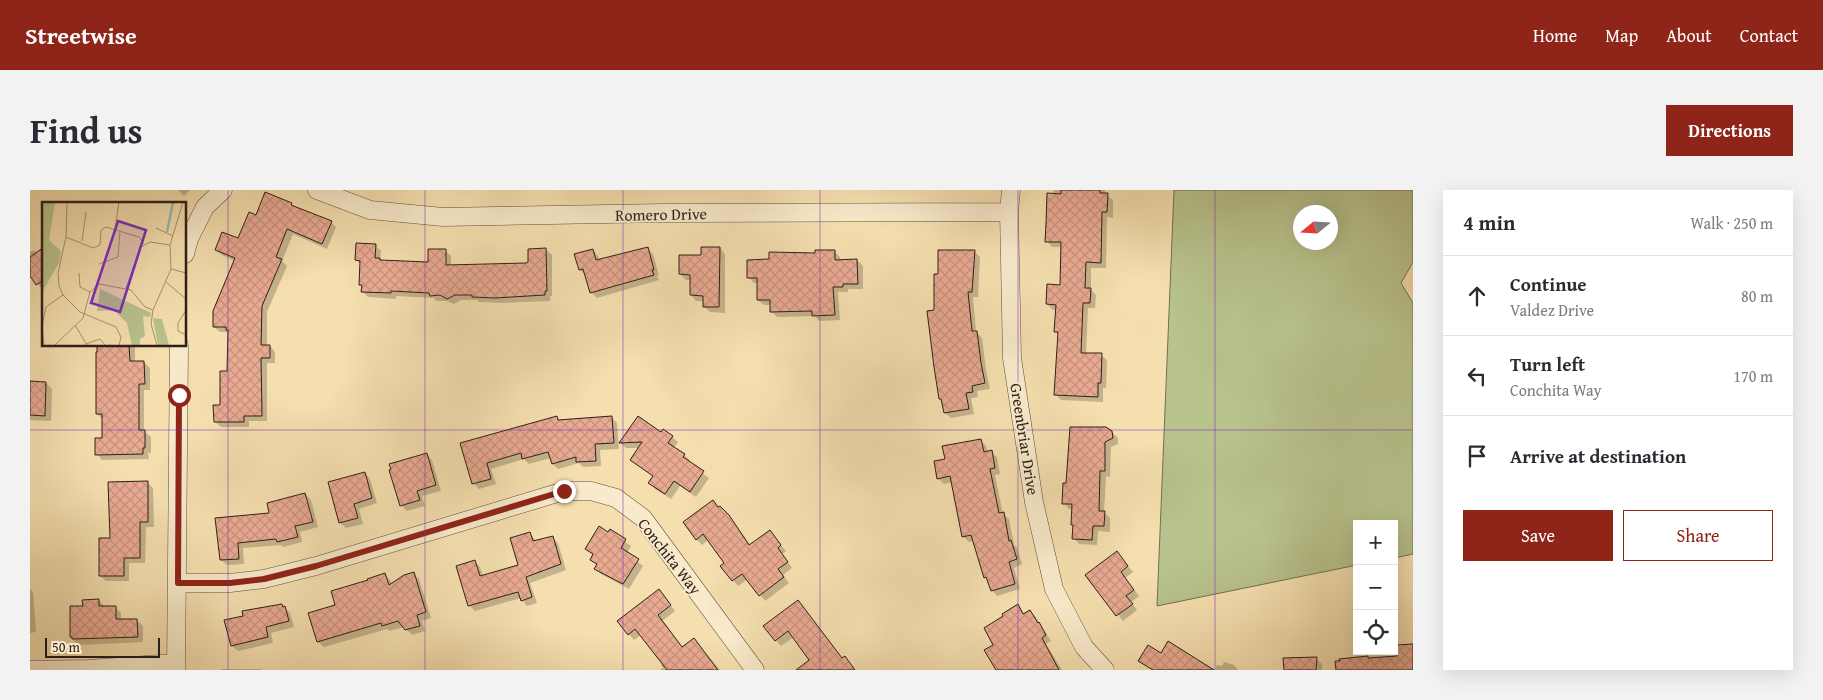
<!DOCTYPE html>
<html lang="en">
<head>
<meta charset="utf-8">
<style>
  body { margin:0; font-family:"Gentium Book Plus",serif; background:#f2f2f3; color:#2b2b33 }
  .controls { position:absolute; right:15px; bottom:15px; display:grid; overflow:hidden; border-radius:0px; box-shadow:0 5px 20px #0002 }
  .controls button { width:45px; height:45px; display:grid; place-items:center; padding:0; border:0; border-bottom:1px solid #e1e1e2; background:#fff; color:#2b2b33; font:25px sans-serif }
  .compass { position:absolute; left:1263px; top:15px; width:45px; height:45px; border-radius:50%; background:#fff; box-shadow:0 5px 20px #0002; rotate:252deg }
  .scale { position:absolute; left:15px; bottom:12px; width:115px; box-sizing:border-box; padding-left:5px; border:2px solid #2d1f19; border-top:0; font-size:14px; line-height:18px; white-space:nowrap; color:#2d1f19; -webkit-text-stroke:4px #f8eacb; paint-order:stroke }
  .stop { position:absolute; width:15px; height:15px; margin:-11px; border:4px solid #8f2418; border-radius:50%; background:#fff }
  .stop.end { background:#8f2418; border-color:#fff; box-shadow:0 1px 5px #0008 }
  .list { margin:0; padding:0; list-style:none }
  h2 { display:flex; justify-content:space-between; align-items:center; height:65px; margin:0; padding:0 20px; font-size:21px }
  h2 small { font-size:16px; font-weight:400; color:#7c7c81 }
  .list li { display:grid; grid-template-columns:32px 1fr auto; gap:15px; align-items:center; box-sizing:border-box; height:80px; padding:0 20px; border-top:1px solid #e1e1e2 }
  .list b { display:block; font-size:19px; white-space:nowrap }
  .list p { margin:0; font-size:16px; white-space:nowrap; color:#7c7c81 }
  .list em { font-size:16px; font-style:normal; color:#7c7c81 }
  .actions { display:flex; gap:10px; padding:15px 20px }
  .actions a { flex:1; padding:11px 0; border:1px solid #8f2418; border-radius:0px; text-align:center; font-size:18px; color:#8f2418 }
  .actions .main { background:#8f2418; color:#fff }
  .icon { flex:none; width:28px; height:28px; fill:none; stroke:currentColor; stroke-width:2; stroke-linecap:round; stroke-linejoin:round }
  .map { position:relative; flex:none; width:1383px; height:480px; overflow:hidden; border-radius:0px }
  header { display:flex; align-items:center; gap:30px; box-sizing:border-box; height:70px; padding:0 25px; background:#8f2418; color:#fff }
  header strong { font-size:24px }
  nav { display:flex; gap:28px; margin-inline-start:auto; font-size:18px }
  .intro { display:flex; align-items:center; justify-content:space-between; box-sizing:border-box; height:120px; padding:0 30px }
  h1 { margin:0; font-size:35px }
  .button { padding:12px 22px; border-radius:0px; background:#8f2418; color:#fff; font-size:18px; font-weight:700 }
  main { display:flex; gap:30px; padding:0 30px }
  aside { flex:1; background:#fff; border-radius:0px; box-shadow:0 5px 20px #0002 }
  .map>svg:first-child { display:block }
</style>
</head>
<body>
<header>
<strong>Streetwise</strong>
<nav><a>Home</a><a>Map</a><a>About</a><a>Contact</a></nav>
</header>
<div class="intro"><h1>Find us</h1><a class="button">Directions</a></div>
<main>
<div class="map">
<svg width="1383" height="480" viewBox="0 0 1383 480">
  <defs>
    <pattern id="building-cross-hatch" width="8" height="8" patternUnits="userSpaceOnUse" patternTransform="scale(1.25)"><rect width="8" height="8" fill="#e9aa92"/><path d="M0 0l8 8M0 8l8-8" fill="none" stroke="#c8927d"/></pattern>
  </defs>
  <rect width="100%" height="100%" fill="#f5dfaf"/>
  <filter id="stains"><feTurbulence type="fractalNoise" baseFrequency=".004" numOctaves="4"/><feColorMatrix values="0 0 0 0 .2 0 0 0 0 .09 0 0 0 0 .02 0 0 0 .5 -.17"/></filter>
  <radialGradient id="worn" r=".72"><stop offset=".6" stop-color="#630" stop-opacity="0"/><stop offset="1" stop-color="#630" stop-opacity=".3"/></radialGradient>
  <path fill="#b8c28d" stroke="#727053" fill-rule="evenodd" d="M 1144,0 L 1383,0 L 1383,72 L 1371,93 L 1383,113 L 1383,364 L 1364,368 L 1364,334 L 1327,334 L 1327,375 L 1127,416 ZM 1270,22 L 1300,22 L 1300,52 L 1270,52 Z"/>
  <path fill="#0003" d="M 148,0 L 160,0 L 154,6 Z
    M 1024,0 L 1075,0 L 1075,4 L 1083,10 L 1083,28 L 1077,27 L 1076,78 L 1061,78 L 1061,100 L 1066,105 L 1065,118 L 1058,118 L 1056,164 L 1071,165 L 1077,170 L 1076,198 L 1073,198 L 1073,212 L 1031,210 L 1026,205 L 1029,145 L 1026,142 L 1027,120 L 1023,120 L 1017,114 L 1031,96 L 1032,57 L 1022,57 L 1017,51 Z
    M 261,14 L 265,18 L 301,32 L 306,37 L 297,59 L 263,44 L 252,71 L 257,76 L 237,122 L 237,156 L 240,156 L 245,162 L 245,173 L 237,173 L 237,231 L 219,231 L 219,237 L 191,237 L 185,232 L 191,216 L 198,182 L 199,142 L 190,142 L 184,137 L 205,71 L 192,65 L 186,59 L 209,50 Z
    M 345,55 L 351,61 L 350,70 L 399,74 L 415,60 L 421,66 L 421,76 L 496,74 L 516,60 L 522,65 L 522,106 L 520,106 L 520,111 L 471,113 L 449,112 L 447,110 L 431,110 L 424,114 L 417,111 L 406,111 L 404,108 L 366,106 L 366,109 L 338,107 L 332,101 L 333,97 L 330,94 L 331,74 L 326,70 Z
    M 690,58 L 695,64 L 695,123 L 680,122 L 674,116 L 674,111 L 666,111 L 661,105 L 661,90 L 656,90 L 650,84 Z
    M 14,59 L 14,99 L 13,100 L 0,84 L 0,62 L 4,60 L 7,63 Z
    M 618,59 L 623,64 L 629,85 L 627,86 L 629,90 L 567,108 L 561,102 L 556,86 L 550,80 L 546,65 L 563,60 L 568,66 L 570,71 Z
    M 804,61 L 810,67 L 810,71 L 827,70 L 833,76 L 833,99 L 818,99 L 818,102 L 808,102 L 810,130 L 789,131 L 785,126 L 747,127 L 741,121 L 741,115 L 734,115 L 728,110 L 728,93 L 724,93 L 718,87 L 786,64 Z
    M 944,61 L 950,67 L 948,107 L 943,107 L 946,142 L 952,148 L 956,180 L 960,199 L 947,201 L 948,207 L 941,208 L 944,224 L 921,228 L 915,223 L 913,211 L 911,209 L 905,121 L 909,86 Z
    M 68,155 L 105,155 L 105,172 L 114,172 L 120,178 L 120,200 L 114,200 L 114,241 L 121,247 L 121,263 L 118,263 L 119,269 L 72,270 L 67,264 L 73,250 L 73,229 L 67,224 Z
    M 0,192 L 16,193 L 22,199 L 21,231 L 0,230 Z
    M 526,227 L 530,231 L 582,228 L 587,233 L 589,259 L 570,260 L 571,276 L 553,277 L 549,273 L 528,279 L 523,274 L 521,268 L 499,274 L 494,269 L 461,279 L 466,294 L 449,299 L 443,293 L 432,254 Z
    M 608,228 L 631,244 L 633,241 L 642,247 L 648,252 L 644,258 L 654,265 L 660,270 L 659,273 L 679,288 L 666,307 L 650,296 L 641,309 L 625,299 L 620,293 L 624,287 L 602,270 L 610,258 L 596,258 L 590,253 Z
    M 1082,242 L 1088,248 L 1088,254 L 1081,257 L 1080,287 L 1076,286 L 1074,322 L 1080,328 L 1080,342 L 1068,341 L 1067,355 L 1049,354 L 1044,348 L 1043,319 L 1039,319 L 1034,313 L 1038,294 Z
    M 951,250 L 956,256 L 958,262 L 961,262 L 967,267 L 970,284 L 965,285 L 973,324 L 979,329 L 984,355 L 987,357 L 992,374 L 984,378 L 990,399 L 967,406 L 962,400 L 959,392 L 955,387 L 944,351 L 939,352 L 933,346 L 923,292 L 914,294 L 908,288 L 916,270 Z
    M 397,265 L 402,270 L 411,301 L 392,306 L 395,316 L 377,321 L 371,315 Z
    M 335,283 L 340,289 L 347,313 L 329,319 L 333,334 L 316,338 L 310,333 L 299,293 Z
    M 117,292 L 123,298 L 124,337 L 116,337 L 115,373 L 99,373 L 99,391 L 76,391 L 70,386 L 81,349 Z
    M 275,304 L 281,310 L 288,337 L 270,342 L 272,352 L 253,357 L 251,355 L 213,358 L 214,374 L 197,375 L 191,370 L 187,329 L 241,324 Z
    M 683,312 L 704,332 L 721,356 L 740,342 L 756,361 L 752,364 L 762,378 L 753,385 L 759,393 L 735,411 L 718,389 L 708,396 L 703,390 L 696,373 L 679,349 L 672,355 L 666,349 Z
    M 580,341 L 601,356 L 597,363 L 613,376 L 599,399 L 571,384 L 566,379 L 567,376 L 561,369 L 564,365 L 557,358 Z
    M 500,343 L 507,352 L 522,347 L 528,353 L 536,380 L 500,393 L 507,413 L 497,416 L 491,408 L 445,421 L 439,415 L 445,372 L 450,377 L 453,386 L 490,376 Z
    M 1092,369 L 1103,382 L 1095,388 L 1109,406 L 1101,412 L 1107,420 L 1093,431 L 1057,385 Z
    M 383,383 L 389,389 L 401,428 L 392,431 L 395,441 L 382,445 L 374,437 L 359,441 L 357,439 L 294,457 L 288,452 L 307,416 L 355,385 L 360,390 L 362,394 Z
    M 0,399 L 3,402 L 6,442 L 0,443 Z
    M 634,406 L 645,421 L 632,431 L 653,458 L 664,450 L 690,480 L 630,480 L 633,478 L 631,475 L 633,474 L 611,445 L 604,450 L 599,444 Z
    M 69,410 L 74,416 L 85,417 L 91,423 L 91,431 L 107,430 L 113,436 L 113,452 L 49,455 L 41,447 L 54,417 Z
    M 768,411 L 813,469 L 820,473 L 825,480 L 768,480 L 781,470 L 764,447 L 751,456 L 746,450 Z
    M 252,415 L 260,423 L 264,437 L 241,443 L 243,453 L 208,461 L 202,456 L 196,431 Z
    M 988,416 L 995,425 L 1000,422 L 1006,427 L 1021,451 L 1016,454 L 1032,480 L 970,480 L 965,455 L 975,427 Z
    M 1286,468 L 1292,474 L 1292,480 L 1245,480 L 1255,480 Z
    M 1194,472 L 1204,475 L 1208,480 L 1185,480 L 1187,475 L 1192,476 Z
    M 191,479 L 231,479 L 232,480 L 191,480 Z"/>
  <path fill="url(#building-cross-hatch)" stroke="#2d1f19" d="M 1031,0 L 1070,0 L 1070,3 L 1078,3 L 1077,22 L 1072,22 L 1071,73 L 1056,72 L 1055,98 L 1061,98 L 1060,113 L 1053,113 L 1051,163 L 1072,163 L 1071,193 L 1068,193 L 1068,207 L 1024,205 L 1028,142 L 1024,142 L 1026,115 L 1016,114 L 1017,94 L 1030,95 L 1031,52 L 1015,52 L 1016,34 L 1017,3 L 1031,4 Z
    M 235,2 L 262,13 L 261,15 L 302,31 L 292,54 L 257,39 L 246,67 L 252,69 L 232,116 L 231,155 L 240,155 L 240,168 L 231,168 L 232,226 L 214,226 L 214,232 L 184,232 L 183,215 L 190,215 L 190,181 L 197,181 L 198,140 L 196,140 L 196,137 L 183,137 L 183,121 L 205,68 L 185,60 L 192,42 L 208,48 L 219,22 L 226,25 Z
    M 326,53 L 346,54 L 345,68 L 350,68 L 350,70 L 398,72 L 398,59 L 416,59 L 416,75 L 496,73 L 498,72 L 498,59 L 516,58 L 517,101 L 515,101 L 515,105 L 465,108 L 442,107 L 442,105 L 425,105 L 417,109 L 410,105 L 400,106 L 399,103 L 361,101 L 361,103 L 331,102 L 332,95 L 329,95 L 330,71 L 325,70 Z
    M 14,57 L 14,90 L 6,95 L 0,86 L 0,67 Z
    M 618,57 L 624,80 L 622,80 L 624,85 L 560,103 L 553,79 L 549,80 L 544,64 L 563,59 L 566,70 Z
    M 671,57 L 690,57 L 689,117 L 673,117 L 673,106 L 660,105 L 660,85 L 649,84 L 649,65 L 671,65 Z
    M 785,60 L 805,60 L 805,70 L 827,69 L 828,94 L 813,94 L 813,97 L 803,97 L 805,125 L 782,126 L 782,121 L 740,122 L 740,110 L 727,110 L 727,88 L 717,88 L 717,70 L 739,69 L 739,62 L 785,63 Z
    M 908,60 L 945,60 L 942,102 L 938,102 L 942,141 L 947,141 L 951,173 L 955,193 L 942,196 L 943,202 L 936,203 L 939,219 L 914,223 L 911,209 L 909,209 L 904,177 L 897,121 L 904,120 L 904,84 L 908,84 Z
    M 67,155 L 99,155 L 100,171 L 114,171 L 115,194 L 109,194 L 109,240 L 115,240 L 115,258 L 113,258 L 113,264 L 65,265 L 65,248 L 72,248 L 72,224 L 66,224 L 66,162 L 67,162 Z
    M 0,191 L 16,192 L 15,226 L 0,225 Z
    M 527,226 L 528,230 L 582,226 L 584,253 L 565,254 L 566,271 L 546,272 L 546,267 L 522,274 L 518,262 L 492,269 L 491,263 L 457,273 L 461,289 L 442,294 L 430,253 Z
    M 608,226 L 631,242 L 633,239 L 643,246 L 638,253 L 655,264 L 653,267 L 674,281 L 660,302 L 644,291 L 635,304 L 618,293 L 623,286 L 600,270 L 612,252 L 589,253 Z
    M 1040,237 L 1076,237 L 1082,241 L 1083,248 L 1075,252 L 1075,281 L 1070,281 L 1069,321 L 1075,321 L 1074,336 L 1063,336 L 1062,350 L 1042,349 L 1043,335 L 1041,335 L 1042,314 L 1032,314 L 1033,293 L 1036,293 Z
    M 951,249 L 954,262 L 962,260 L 965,278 L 960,279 L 969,323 L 974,322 L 979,351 L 981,350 L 987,369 L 979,372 L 985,394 L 961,401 L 956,387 L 954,388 L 941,345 L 932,347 L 920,286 L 907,289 L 904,271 L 915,269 L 912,256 Z
    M 397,263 L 406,295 L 387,301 L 390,310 L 370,316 L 359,280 L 361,279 L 359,274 Z
    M 335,282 L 342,308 L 324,314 L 328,328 L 309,333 L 298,292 Z
    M 118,291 L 118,332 L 110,332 L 110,368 L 94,368 L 94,386 L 69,386 L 69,348 L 80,348 L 78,292 Z
    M 275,303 L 283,332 L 265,336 L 268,347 L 247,352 L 246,349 L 208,353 L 209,369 L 190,370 L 185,328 L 239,323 L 237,313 Z
    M 683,310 L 688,317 L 690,316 L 699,325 L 719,355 L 740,340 L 751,355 L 748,358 L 758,372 L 748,379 L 754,387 L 729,406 L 712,384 L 702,391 L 690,376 L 694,373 L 673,344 L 666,350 L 653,332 Z
    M 569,336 L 578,342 L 580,339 L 596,349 L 591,358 L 609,369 L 593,394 L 564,379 L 567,374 L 560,370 L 563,364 L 555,359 Z
    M 500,342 L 503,351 L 523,346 L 531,374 L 496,387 L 502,407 L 491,411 L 488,402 L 438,416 L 426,376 L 445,370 L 450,386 L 488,375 L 480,348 Z
    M 1087,361 L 1098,376 L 1091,382 L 1104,400 L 1096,406 L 1103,414 L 1086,426 L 1055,385 Z
    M 384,382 L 396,422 L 387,425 L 390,436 L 375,440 L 368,431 L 352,436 L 351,433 L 287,452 L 278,423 L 305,415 L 301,401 L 338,390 L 337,389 L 355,383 L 359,395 L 374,385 Z
    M 629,399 L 641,415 L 628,425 L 652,457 L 664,448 L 688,480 L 637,480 L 605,439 L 598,445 L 587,431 Z
    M 69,409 L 69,416 L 86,416 L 86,429 L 107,429 L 108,447 L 42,449 L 42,447 L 40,447 L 40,416 L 53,416 L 52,410 Z
    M 768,410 L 812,468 L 815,466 L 825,480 L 766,480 L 779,470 L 758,441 L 745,451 L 733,436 Z
    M 252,414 L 253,417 L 255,416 L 259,431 L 236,437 L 238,447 L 201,456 L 194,430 L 213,426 L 212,421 Z
    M 988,414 L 993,424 L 1000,420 L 1008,433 L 1009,432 L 1016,445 L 1012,448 L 1029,480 L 966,480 L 954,460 L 963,455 L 954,438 L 973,426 L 972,424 Z
    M 1138,451 L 1184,480 L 1123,480 L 1108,471 L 1118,455 L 1131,463 Z
    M 1383,454 L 1383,480 L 1306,480 L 1305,471 L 1310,471 L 1309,469 L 1338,466 L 1338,468 L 1367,466 L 1366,455 Z
    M 1287,467 L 1286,480 L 1254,480 L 1253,468 Z"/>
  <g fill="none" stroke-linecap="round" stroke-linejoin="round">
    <g stroke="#5f4f3e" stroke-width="19">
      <path id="minor" d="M 287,0 L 340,20 L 413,27 L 633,23 L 979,22
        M 981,0 L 979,22 L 982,168 L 1004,312 L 1024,399 L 1054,457 L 1075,480
        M 155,64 L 159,49 L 175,17 L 193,0
        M 148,393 L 200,393 L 234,389 L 286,376 L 534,301 L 561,301 L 586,308 L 613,328 L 725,480
        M 0,480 L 58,479 L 146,473
        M 146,480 L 149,155"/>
    </g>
    <use href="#minor" stroke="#f8eacb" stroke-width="18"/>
  </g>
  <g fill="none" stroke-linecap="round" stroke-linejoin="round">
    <path stroke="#8f2418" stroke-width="6" d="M 149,205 L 148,393 L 200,393 L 234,389 L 286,376 L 534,301"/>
  </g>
  <path fill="none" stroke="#7b2cbf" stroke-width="1" stroke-opacity="0.55" d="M 198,0 L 198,480M 395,0 L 395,480M 593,0 L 593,480M 790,0 L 790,480M 988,0 L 988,480M 1185,0 L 1185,480M 0,240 L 1383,240"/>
  <g text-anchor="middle" stroke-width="4" stroke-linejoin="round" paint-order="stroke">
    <g font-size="16" fill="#2d1f19" stroke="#f8eacb">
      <text transform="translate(631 24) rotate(-1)" y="6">Romero Drive</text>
      <text transform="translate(995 249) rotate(81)" y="6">Greenbriar Drive</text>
      <text transform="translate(640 366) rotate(52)" y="6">Conchita Way</text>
    </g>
  </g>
  <g transform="translate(12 12)">
    <rect width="144" height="144" fill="#f5dfaf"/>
    <path d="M 0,0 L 13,0 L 7,38 L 19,49 L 17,61 L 0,90 ZM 58,87 L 109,111 L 108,115 L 101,114 L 103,134 L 98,137 L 98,143 L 90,143 L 85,121 L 72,108 L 55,109 ZM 111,116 L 120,117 L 127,143 L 116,143 Z" fill="#b8c28d"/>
    <path fill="none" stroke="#9cbcae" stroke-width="2.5" d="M 125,30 L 131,0"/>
    <path fill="none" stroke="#a59273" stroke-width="1" d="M 25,0 L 24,35 L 16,71 L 17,84 L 21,93 L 38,110 L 74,125 L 79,135 L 77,143M 114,26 L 131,34M 73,27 L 77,0M 24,35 L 51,46 L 58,43 L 59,28 L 64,25 L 97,35 L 102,42M 40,39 L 44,10M 57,62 L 76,55 L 78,29M 129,67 L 144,71M 37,71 L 38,85 L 48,90M 124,80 L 144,97M 84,86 L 99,45 L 108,40 L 128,43M 144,108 L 136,121 L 136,129 L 144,133M 33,123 L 45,143M 0,124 L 4,105 L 21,93M 0,126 L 2,143M 44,142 L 58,137 L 63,143M 13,143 L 41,116 L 48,90 L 57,82 L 89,88 L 103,105 L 111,108M 115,143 L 109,122 L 111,108 L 129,67 L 128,43 L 141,0"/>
    <path fill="#7b2cbf" fill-opacity="0.15" stroke="#7b2cbf" stroke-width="2.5" d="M 76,19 L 104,28 L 78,110 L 49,101 Z"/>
    <rect width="144" height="144" fill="none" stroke="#2d1f19" stroke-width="2.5"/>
  </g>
  <rect width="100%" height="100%" filter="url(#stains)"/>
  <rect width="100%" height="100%" fill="url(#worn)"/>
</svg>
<div class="controls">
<button>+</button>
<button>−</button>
<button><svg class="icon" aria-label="locate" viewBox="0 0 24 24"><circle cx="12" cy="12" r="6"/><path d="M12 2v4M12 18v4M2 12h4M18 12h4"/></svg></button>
</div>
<svg class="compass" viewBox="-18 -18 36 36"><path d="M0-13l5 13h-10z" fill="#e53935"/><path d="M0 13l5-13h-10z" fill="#7c7c81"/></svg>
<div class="scale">50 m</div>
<div class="stop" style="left:149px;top:205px"></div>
<div class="stop end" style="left:534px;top:301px"></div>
</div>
<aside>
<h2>4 min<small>Walk · 250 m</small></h2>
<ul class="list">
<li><svg class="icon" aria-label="ahead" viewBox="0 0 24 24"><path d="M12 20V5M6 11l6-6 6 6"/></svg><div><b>Continue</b><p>Valdez Drive</p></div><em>80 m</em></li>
<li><svg class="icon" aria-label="left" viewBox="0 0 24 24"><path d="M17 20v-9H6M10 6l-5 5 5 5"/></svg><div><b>Turn left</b><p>Conchita Way</p></div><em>170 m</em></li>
<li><svg class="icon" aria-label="arrive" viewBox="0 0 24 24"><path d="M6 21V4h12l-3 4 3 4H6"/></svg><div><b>Arrive at destination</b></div></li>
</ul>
<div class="actions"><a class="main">Save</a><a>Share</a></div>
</aside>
</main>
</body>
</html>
